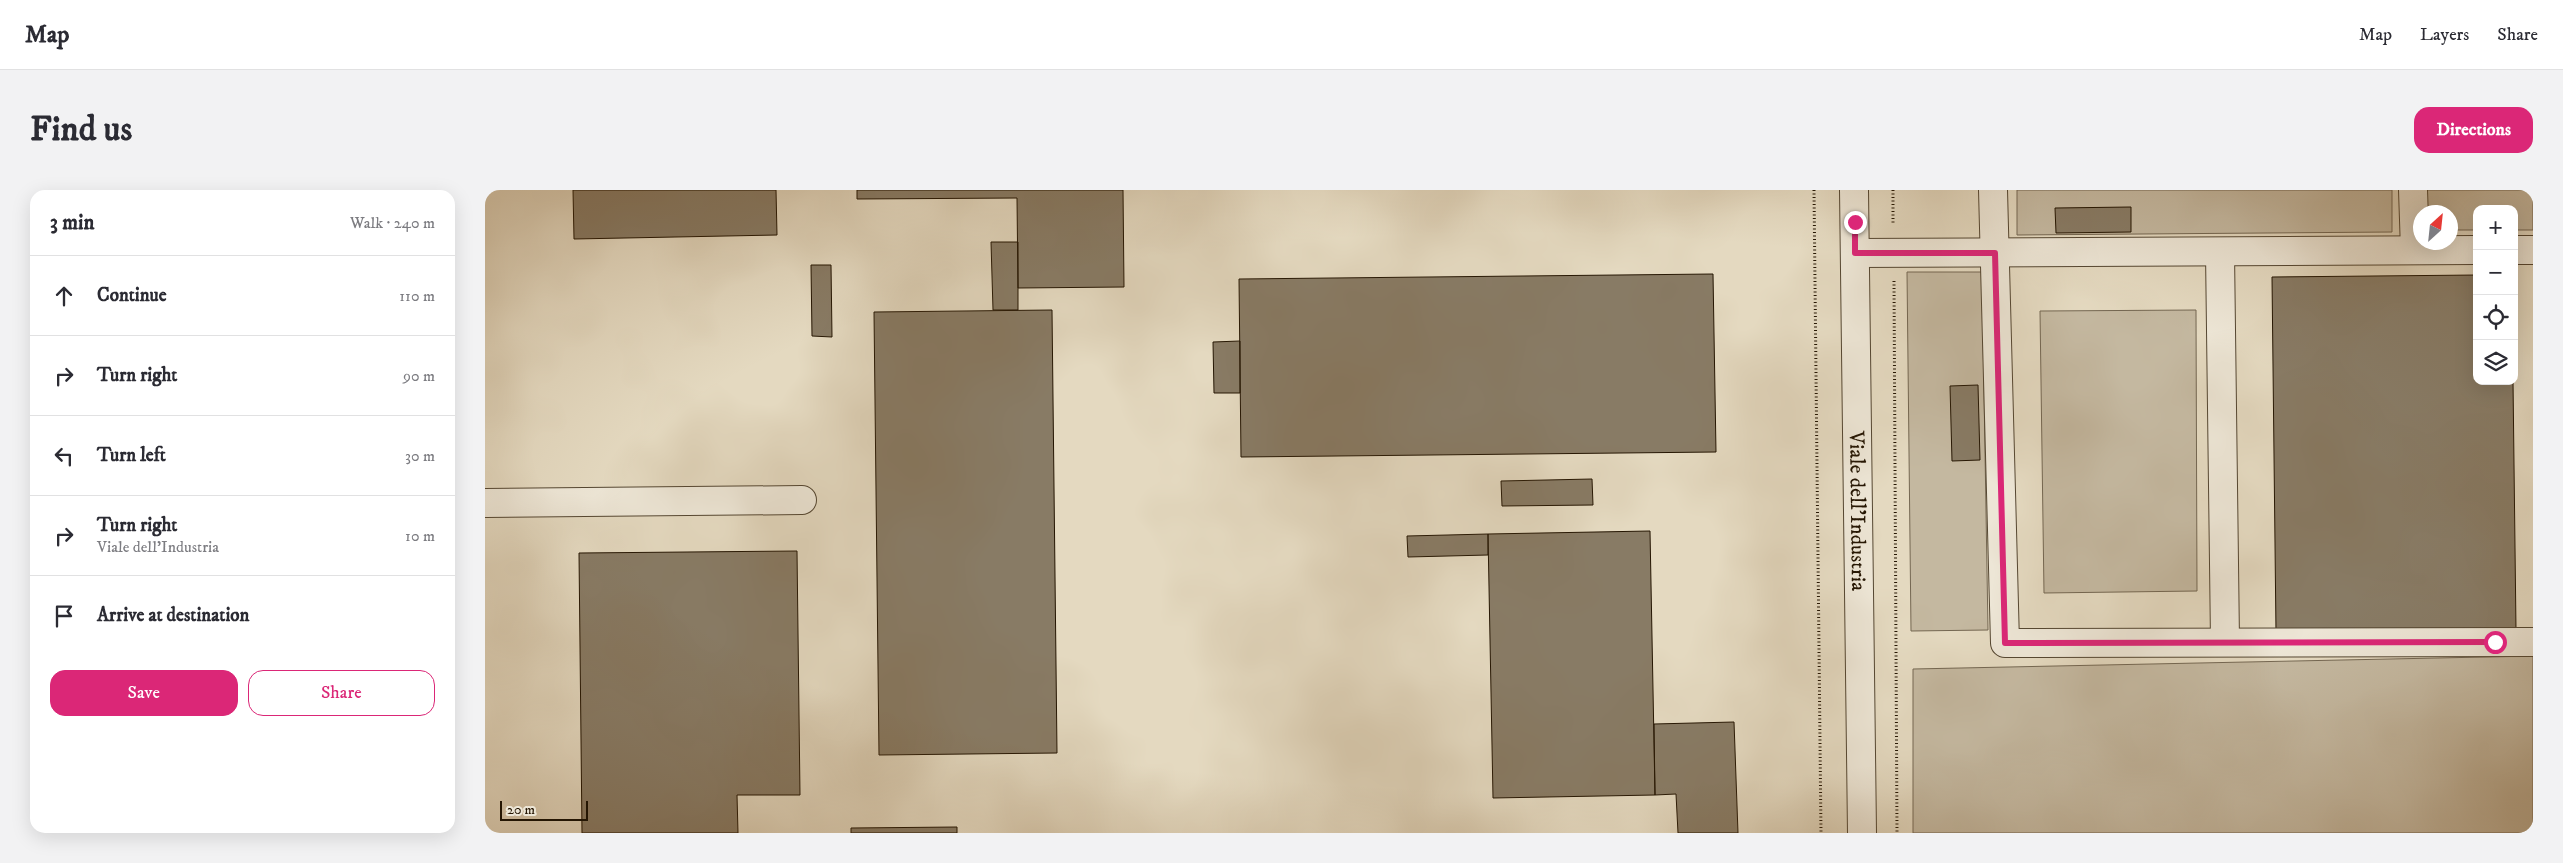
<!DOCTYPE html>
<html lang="en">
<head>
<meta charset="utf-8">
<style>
  body { margin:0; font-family:"IM FELL DW Pica",serif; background:#f2f2f3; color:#2b2b33 }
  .controls { position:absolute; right:15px; top:15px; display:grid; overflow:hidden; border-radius:10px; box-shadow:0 5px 20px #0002 }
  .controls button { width:45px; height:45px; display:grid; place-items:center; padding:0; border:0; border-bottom:1px solid #e1e1e2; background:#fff; color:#2b2b33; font:25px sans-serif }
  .compass { position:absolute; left:1928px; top:15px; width:45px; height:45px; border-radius:50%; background:#fff; box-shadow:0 5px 20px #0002; rotate:27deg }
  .scale { position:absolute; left:15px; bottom:12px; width:88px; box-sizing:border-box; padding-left:5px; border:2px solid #251603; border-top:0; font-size:14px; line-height:18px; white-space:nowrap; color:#251603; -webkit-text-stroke:4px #ede6d6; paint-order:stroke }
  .stop { position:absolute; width:15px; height:15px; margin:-11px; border:4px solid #db2777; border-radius:50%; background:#fff }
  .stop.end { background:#db2777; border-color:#fff; box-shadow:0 1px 5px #0008 }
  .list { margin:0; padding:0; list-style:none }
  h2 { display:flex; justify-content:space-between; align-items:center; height:65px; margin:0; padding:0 20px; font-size:21px }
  h2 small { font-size:16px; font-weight:400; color:#7c7c81 }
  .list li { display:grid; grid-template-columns:32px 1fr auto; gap:15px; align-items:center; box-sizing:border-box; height:80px; padding:0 20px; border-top:1px solid #e1e1e2 }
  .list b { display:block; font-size:19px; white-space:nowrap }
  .list p { margin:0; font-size:16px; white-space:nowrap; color:#7c7c81 }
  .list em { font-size:16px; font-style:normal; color:#7c7c81 }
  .actions { display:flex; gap:10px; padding:15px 20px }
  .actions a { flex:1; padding:11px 0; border:1px solid #db2777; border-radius:15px; text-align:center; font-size:18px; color:#db2777 }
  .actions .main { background:#db2777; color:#fff }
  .icon { flex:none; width:28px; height:28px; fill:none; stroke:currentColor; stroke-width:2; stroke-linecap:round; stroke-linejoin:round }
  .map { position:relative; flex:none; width:2048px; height:643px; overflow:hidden; border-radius:15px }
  header { display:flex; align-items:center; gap:30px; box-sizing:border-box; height:70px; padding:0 25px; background:#fff; border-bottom:1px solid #e1e1e2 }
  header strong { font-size:24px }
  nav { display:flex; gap:28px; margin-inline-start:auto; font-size:18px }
  .intro { display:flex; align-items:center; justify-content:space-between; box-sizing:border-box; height:120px; padding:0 30px }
  h1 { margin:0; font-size:35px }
  .button { padding:12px 22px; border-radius:15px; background:#db2777; color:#fff; font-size:18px; font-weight:700 }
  main { display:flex; gap:30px; padding:0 30px }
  aside { flex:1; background:#fff; border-radius:15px; box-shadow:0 5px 20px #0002 }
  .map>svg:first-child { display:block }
</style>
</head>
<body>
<header>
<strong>Map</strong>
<nav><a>Map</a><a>Layers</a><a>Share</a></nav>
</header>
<div class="intro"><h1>Find us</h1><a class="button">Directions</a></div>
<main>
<aside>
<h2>3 min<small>Walk · 240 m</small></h2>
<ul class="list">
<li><svg class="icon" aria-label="ahead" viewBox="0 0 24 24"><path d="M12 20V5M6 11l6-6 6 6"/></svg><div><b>Continue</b></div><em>110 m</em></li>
<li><svg class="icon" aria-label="right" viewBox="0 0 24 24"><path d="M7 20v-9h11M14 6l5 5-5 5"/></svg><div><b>Turn right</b></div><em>90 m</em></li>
<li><svg class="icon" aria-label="left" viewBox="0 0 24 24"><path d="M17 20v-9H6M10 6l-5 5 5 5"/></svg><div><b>Turn left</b></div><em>30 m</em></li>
<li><svg class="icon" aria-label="right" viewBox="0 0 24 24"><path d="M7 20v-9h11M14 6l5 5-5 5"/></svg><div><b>Turn right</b><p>Viale dell'Industria</p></div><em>10 m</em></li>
<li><svg class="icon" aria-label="arrive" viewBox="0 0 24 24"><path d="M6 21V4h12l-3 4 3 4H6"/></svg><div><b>Arrive at destination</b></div></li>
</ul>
<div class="actions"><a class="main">Save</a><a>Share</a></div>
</aside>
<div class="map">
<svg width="2048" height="643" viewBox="0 0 2048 643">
  <rect width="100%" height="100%" fill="#e4d9c0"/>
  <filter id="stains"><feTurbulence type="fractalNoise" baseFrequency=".004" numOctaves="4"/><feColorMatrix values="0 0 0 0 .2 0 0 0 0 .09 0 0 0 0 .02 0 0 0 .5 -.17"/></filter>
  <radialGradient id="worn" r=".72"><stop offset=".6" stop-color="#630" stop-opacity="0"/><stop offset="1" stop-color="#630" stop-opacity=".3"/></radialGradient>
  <path fill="#c4b8a0" stroke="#746752" d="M 1532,0 L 1907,0 L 1907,42 L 1532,45 Z
    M 1942,0 L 2048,0 L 2048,40 L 2029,40 L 2029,19 L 1992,19 L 1992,40 L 1966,40 L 1966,22 L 1942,22 Z
    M 1422,82 L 1497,82 L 1503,440 L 1426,441 Z
    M 1711,120 L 1712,401 L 1559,403 L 1555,121 Z
    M 2048,466 L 2048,643 L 1428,643 L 1428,479 Z"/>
  <path fill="#887b65" stroke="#251603" d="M 88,0 L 291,0 L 292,45 L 89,49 Z
    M 372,0 L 638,0 L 639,97 L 533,98 L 532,8 L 372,9 Z
    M 1646,17 L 1646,42 L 1571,43 L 1570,18 Z
    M 506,52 L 533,52 L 533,120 L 508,120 Z
    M 326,75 L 346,75 L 347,147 L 327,146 Z
    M 1228,84 L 1231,262 L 756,267 L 754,89 Z
    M 1992,85 L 1992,191 L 2028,191 L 2031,440 L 1791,442 L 1787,87 Z
    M 567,120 L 572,563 L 394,565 L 389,122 Z
    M 755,151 L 755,203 L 729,203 L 728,152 Z
    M 1493,195 L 1495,270 L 1467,271 L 1465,196 Z
    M 1107,289 L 1108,315 L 1017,316 L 1016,291 Z
    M 1165,341 L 1170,605 L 1008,608 L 1003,344 Z
    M 1003,344 L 1003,365 L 923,367 L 922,346 Z
    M 312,361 L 315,605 L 252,605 L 253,643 L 97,643 L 94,363 Z
    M 1249,532 L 1253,643 L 1193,643 L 1191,604 L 1170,605 L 1169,534 Z
    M 472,637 L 472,643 L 366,643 L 366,638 Z"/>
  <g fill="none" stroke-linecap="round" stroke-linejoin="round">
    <g stroke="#554732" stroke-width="30">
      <g id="minor">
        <path id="s1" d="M 1369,0 L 1377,643"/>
        <path d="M 1508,0 L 1520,453 L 2048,452"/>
        <path d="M 1928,0 L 1930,60"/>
        <path d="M 2029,60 L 2048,60"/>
        <path d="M 1735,62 L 1740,451"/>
        <path d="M 1371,63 L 1992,60"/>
        <path d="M 0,313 L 317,310"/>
      </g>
    </g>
    <path stroke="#251603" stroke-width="3" stroke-dasharray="1 2.5" stroke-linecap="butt" d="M 1329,0 L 1336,643
      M 1408,0 L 1408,35
      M 1409,91 L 1412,643"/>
    <use href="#minor" stroke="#ede6d6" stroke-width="28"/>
  </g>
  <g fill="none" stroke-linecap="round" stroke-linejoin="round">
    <path stroke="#db2777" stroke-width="6" d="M 1370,32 L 1370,63 L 1510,63 L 1520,453 L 2010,452"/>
  </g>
  <g text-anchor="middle" stroke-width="4" stroke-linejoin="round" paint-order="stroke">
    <g font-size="21" fill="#251603" stroke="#ede6d6">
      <text dy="7" stroke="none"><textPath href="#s1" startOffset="321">Viale dell'Industria</textPath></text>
    </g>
  </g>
  <rect width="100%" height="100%" filter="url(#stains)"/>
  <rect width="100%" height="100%" fill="url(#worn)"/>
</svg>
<div class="controls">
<button>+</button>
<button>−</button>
<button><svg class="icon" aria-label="locate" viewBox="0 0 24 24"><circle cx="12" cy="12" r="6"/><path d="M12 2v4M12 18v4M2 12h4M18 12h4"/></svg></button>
<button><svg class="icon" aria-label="layers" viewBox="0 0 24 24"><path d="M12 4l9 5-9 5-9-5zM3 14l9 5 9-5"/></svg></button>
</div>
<svg class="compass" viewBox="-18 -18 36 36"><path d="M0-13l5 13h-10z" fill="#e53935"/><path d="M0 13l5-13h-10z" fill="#7c7c81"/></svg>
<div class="scale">20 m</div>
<div class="stop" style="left:2010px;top:452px"></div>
<div class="stop end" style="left:1370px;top:32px"></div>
</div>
</main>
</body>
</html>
